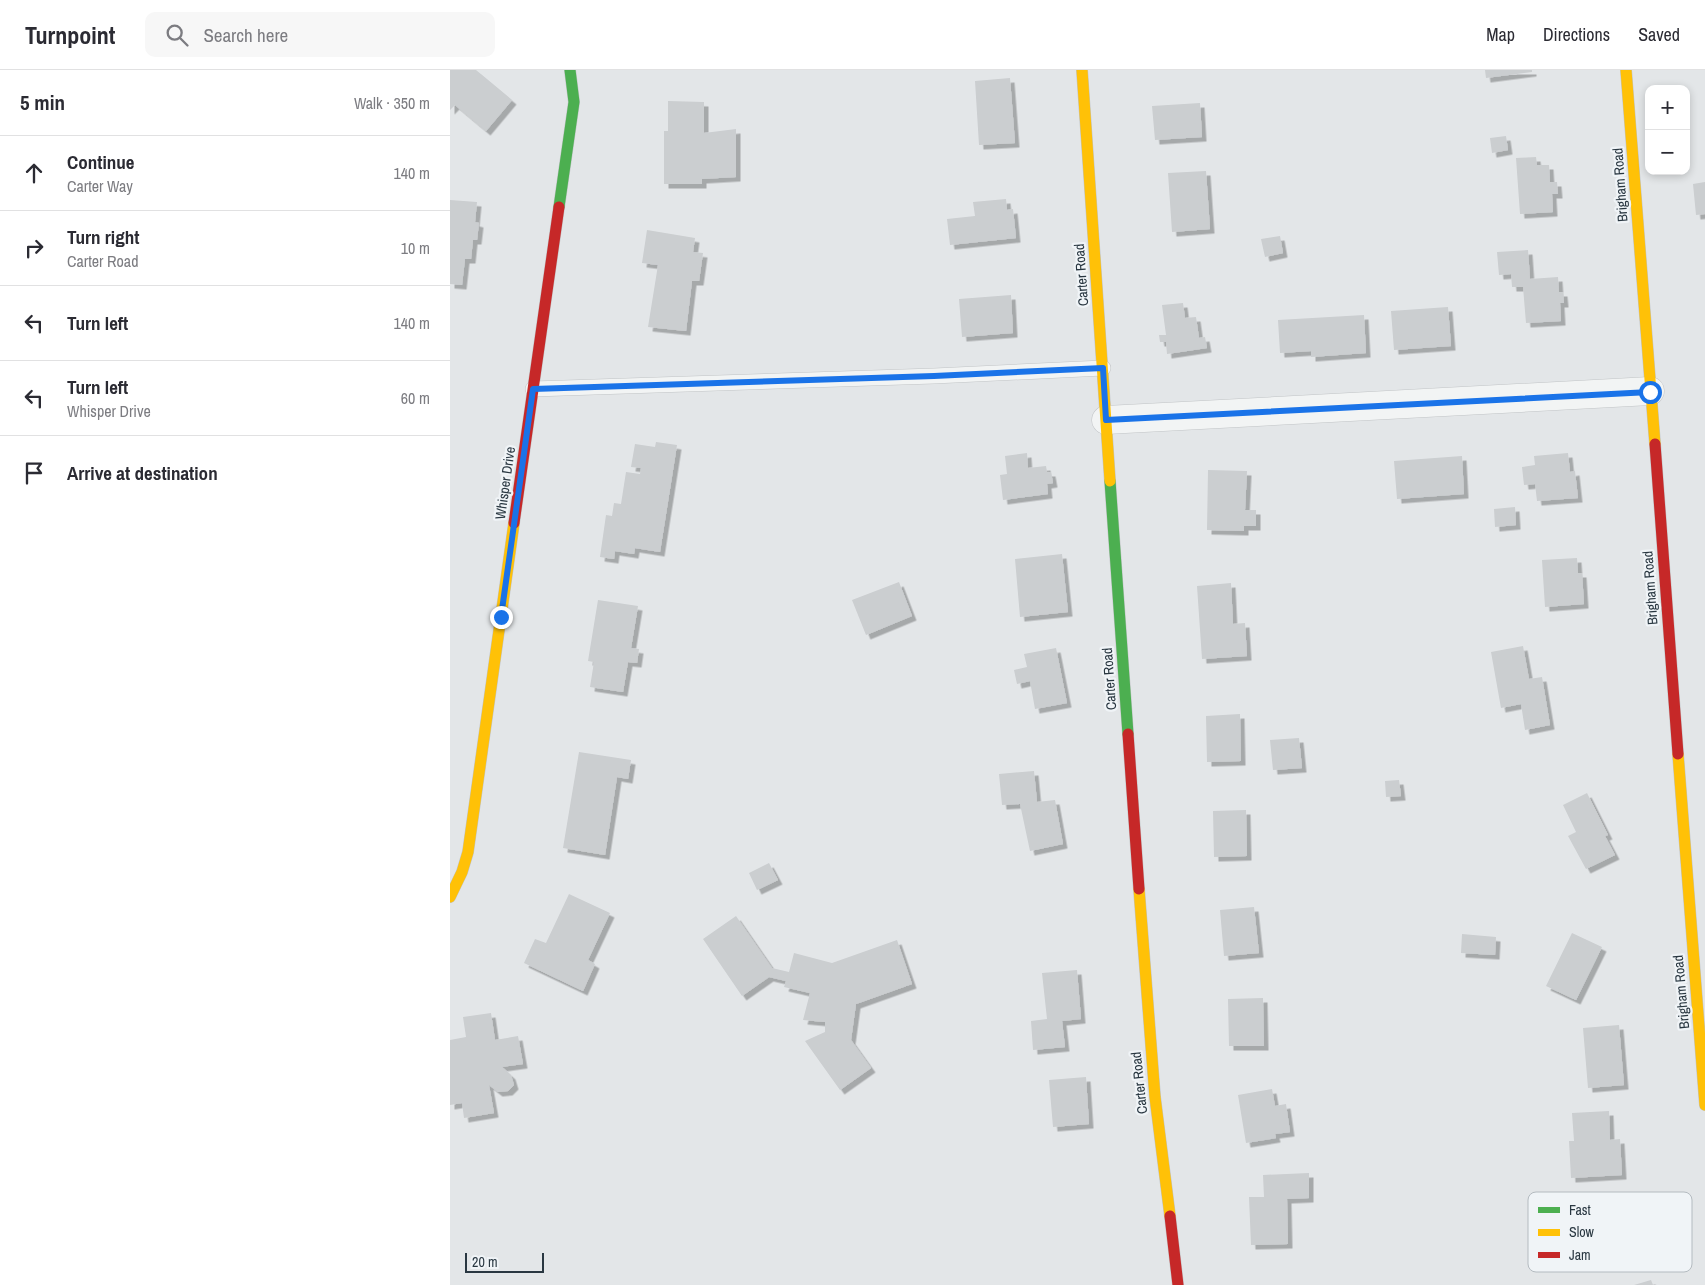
<!DOCTYPE html>
<html lang="en">
<head>
<meta charset="utf-8">
<style>
  body { margin:0; font-family:"Archivo Narrow",sans-serif; background:#f7f7f7; color:#2b2b33 }
  .controls { position:absolute; right:15px; top:15px; display:grid; overflow:hidden; border-radius:10px; box-shadow:0 2px 8px #0003 }
  .controls button { width:45px; height:45px; display:grid; place-items:center; padding:0; border:0; border-bottom:1px solid #e1e1e2; background:#fff; color:#2b2b33; font:25px sans-serif }
  .scale { position:absolute; left:15px; bottom:12px; width:79px; box-sizing:border-box; padding-left:5px; border:2px solid #293741; border-top:0; font-size:14px; line-height:18px; white-space:nowrap; color:#293741; -webkit-text-stroke:4px #f0f4f7; paint-order:stroke }
  .stop { position:absolute; width:15px; height:15px; margin:-11px; border:4px solid #1a73e8; border-radius:50%; background:#fff }
  .stop.end { background:#1a73e8; border-color:#fff; box-shadow:0 1px 5px #0008 }
  .list { margin:0; padding:0; list-style:none }
  h2 { display:flex; justify-content:space-between; align-items:center; height:65px; margin:0; padding:0 20px; font-size:21px }
  h2 small { font-size:16px; font-weight:400; color:#7c7c81 }
  .list li { display:grid; grid-template-columns:32px 1fr auto; gap:15px; align-items:center; box-sizing:border-box; height:75px; padding:0 20px; border-top:1px solid #e1e1e2 }
  .list b { display:block; font-size:19px; white-space:nowrap }
  .list p { margin:0; font-size:16px; white-space:nowrap; color:#7c7c81 }
  .list em { font-size:16px; font-style:normal; color:#7c7c81 }
  .icon { flex:none; width:28px; height:28px; fill:none; stroke:currentColor; stroke-width:2; stroke-linecap:round; stroke-linejoin:round }
  .map { position:relative; flex:none; width:1255px; height:1215px; overflow:hidden }
  header { display:flex; align-items:center; gap:30px; box-sizing:border-box; height:70px; padding:0 25px; background:#fff; border-bottom:1px solid #e1e1e2 }
  header strong { font-size:24px }
  nav { display:flex; gap:28px; margin-inline-start:auto; font-size:18px }
  .search { width:350px; height:45px; background:#f7f7f7; display:flex; align-items:center; gap:12px; box-sizing:border-box; padding:0 18px; border-radius:10px; color:#7c7c81; font-size:19px }
  main { display:flex }
  aside { flex:1; background:#fff }
  .map>svg:first-child { display:block }
</style>
</head>
<body>
<header>
<strong>Turnpoint</strong>
<div class="search"><svg class="icon" aria-label="search" viewBox="0 0 24 24"><circle cx="10" cy="10" r="6"/><path d="M15 15l6 6"/></svg>Search here</div>
<nav><a>Map</a><a>Directions</a><a>Saved</a></nav>
</header>
<main>
<aside>
<h2>5 min<small>Walk · 350 m</small></h2>
<ul class="list">
<li><svg class="icon" aria-label="ahead" viewBox="0 0 24 24"><path d="M12 20V5M6 11l6-6 6 6"/></svg><div><b>Continue</b><p>Carter Way</p></div><em>140 m</em></li>
<li><svg class="icon" aria-label="right" viewBox="0 0 24 24"><path d="M7 20v-9h11M14 6l5 5-5 5"/></svg><div><b>Turn right</b><p>Carter Road</p></div><em>10 m</em></li>
<li><svg class="icon" aria-label="left" viewBox="0 0 24 24"><path d="M17 20v-9H6M10 6l-5 5 5 5"/></svg><div><b>Turn left</b></div><em>140 m</em></li>
<li><svg class="icon" aria-label="left" viewBox="0 0 24 24"><path d="M17 20v-9H6M10 6l-5 5 5 5"/></svg><div><b>Turn left</b><p>Whisper Drive</p></div><em>60 m</em></li>
<li><svg class="icon" aria-label="arrive" viewBox="0 0 24 24"><path d="M6 21V4h12l-3 4 3 4H6"/></svg><div><b>Arrive at destination</b></div></li>
</ul>
</aside>
<div class="map">
<svg width="1255" height="1215" viewBox="0 0 1255 1215">
  <defs>
    <filter id="shadow"><feDropShadow dx="4.5" dy="4.5" stdDeviation="0" flood-color="#0004"/></filter>
  </defs>
  <rect width="100%" height="100%" fill="#e3e6e8"/>
  <path fill="#cbced0" filter="url(#shadow)" d="M 0,0 L 26,0 L 62,30 L 36,61 L 5,35 L 0,40 Z
    M 1035,0 L 1082,0 L 1082,2 L 1036,8 Z
    M 560,8 L 565,73 L 529,75 L 525,11 Z
    M 218,31 L 254,32 L 254,63 L 286,59 L 286,107 L 252,109 L 252,114 L 214,114 L 214,61 L 218,61 Z
    M 750,33 L 752,67 L 705,70 L 702,36 Z
    M 1056,66 L 1058,80 L 1042,83 L 1040,68 Z
    M 1086,87 L 1087,95 L 1099,95 L 1100,112 L 1107,112 L 1108,124 L 1102,124 L 1103,142 L 1070,144 L 1066,88 Z
    M 756,101 L 760,159 L 722,162 L 718,103 Z
    M 1255,112 L 1255,144 L 1246,145 L 1243,114 Z
    M 556,129 L 557,140 L 563,139 L 566,168 L 500,175 L 497,149 L 525,146 L 523,132 Z
    M 0,130 L 27,132 L 25,152 L 29,153 L 27,170 L 23,170 L 21,189 L 15,189 L 12,215 L 0,214 Z
    M 197,160 L 245,168 L 243,182 L 253,183 L 249,211 L 242,211 L 236,261 L 198,257 L 208,195 L 192,193 Z
    M 830,166 L 833,183 L 815,187 L 811,169 Z
    M 1078,180 L 1080,209 L 1108,207 L 1109,222 L 1113,222 L 1114,233 L 1110,233 L 1111,251 L 1076,253 L 1073,217 L 1062,217 L 1061,204 L 1049,205 L 1047,182 Z
    M 561,225 L 563,263 L 512,267 L 509,229 Z
    M 733,233 L 735,248 L 746,247 L 749,268 L 755,267 L 757,278 L 717,284 L 716,272 L 710,272 L 709,265 L 716,265 L 712,235 Z
    M 998,237 L 1001,276 L 944,280 L 941,241 Z
    M 914,245 L 916,283 L 861,287 L 861,281 L 830,283 L 828,250 Z
    M 206,372 L 227,375 L 210,482 L 185,478 L 184,484 L 165,481 L 164,489 L 150,487 L 156,445 L 162,446 L 164,433 L 171,434 L 176,402 L 190,404 L 191,398 L 181,397 L 185,374 L 205,377 Z
    M 577,383 L 578,398 L 596,396 L 597,402 L 601,402 L 603,413 L 597,414 L 598,424 L 553,430 L 550,405 L 557,404 L 555,386 Z
    M 1118,383 L 1120,402 L 1125,401 L 1128,428 L 1087,431 L 1085,414 L 1074,415 L 1072,397 L 1085,395 L 1084,386 Z
    M 1012,386 L 1014,424 L 947,429 L 944,391 Z
    M 758,400 L 797,401 L 795,440 L 806,440 L 806,456 L 794,456 L 794,461 L 757,460 Z
    M 1065,437 L 1066,455 L 1045,457 L 1044,439 Z
    M 612,484 L 618,542 L 570,547 L 565,489 Z
    M 1127,488 L 1128,503 L 1132,503 L 1134,534 L 1095,537 L 1092,490 Z
    M 449,512 L 462,546 L 416,565 L 402,530 Z
    M 781,513 L 783,554 L 795,553 L 797,586 L 752,589 L 747,516 Z
    M 148,530 L 188,536 L 181,578 L 189,579 L 187,593 L 178,592 L 173,622 L 140,617 L 144,592 L 138,591 Z
    M 1073,576 L 1079,609 L 1092,607 L 1100,655 L 1075,660 L 1071,634 L 1051,638 L 1041,582 Z
    M 606,578 L 617,633 L 585,639 L 580,611 L 567,614 L 564,600 L 577,597 L 574,584 Z
    M 790,644 L 791,691 L 757,692 L 756,646 Z
    M 849,668 L 852,698 L 823,700 L 820,670 Z
    M 129,682 L 181,690 L 178,709 L 167,707 L 155,785 L 113,778 Z
    M 584,701 L 587,732 L 605,730 L 613,774 L 580,781 L 570,734 L 552,735 L 549,704 Z
    M 949,710 L 951,726 L 936,727 L 935,711 Z
    M 1137,723 L 1158,765 L 1155,766 L 1165,785 L 1136,799 L 1118,766 L 1126,762 L 1113,735 Z
    M 796,740 L 797,786 L 764,787 L 763,741 Z
    M 319,793 L 328,810 L 307,820 L 299,803 Z
    M 119,824 L 160,843 L 138,890 L 145,894 L 133,921 L 74,893 L 85,869 L 96,873 Z
    M 804,837 L 809,883 L 774,886 L 770,840 Z
    M 286,846 L 322,898 L 339,902 L 344,883 L 382,893 L 447,870 L 462,914 L 406,934 L 401,970 L 421,998 L 390,1020 L 355,971 L 375,962 L 375,952 L 353,950 L 360,923 L 334,917 L 336,911 L 319,907 L 292,926 L 253,869 Z
    M 1122,863 L 1152,877 L 1126,930 L 1096,916 Z
    M 1012,864 L 1046,867 L 1045,885 L 1011,883 Z
    M 627,900 L 631,949 L 612,951 L 615,977 L 583,980 L 581,951 L 597,949 L 592,903 Z
    M 813,928 L 814,976 L 779,976 L 778,929 Z
    M 41,943 L 45,970 L 68,966 L 73,994 L 52,997 L 61,1005 L 64,1015 L 58,1021 L 48,1022 L 39,1015 L 44,1043 L 14,1048 L 12,1033 L 0,1035 L 0,970 L 16,967 L 13,947 Z
    M 1169,955 L 1174,1015 L 1138,1018 L 1133,958 Z
    M 636,1007 L 639,1054 L 603,1057 L 599,1010 Z
    M 822,1019 L 825,1036 L 836,1034 L 840,1062 L 825,1064 L 826,1068 L 796,1073 L 788,1025 Z
    M 1159,1041 L 1160,1070 L 1170,1069 L 1172,1105 L 1121,1108 L 1119,1071 L 1124,1071 L 1122,1043 Z
    M 859,1103 L 859,1128 L 837,1129 L 838,1174 L 801,1175 L 799,1127 L 814,1127 L 813,1105 Z
    M 1201,1210 L 1203,1215 L 1184,1215 Z"/>
  <g fill="none" stroke-linecap="round" stroke-linejoin="round">
    <g stroke="#c1c4c6" stroke-width="16">
      <path id="lane" d="M 83,319 L 484,306 L 653,298"/>
    </g>
    <g stroke="#c1c4c6" stroke-width="29">
      <path id="street" d="M 656,350 L 1200,321"/>
    </g>
    <g stroke="#c1c4c6" stroke-width="12">
      <path id="fast" d="M 109,137 L 124,32 L 120,0
        M 660,411 L 678,664"/>
    </g>
    <g stroke="#c1c4c6" stroke-width="12">
      <path id="slow" d="M 632,0 L 660,411
        M 1176,0 L 1205,374
        M 1228,684 L 1255,1035
        M 689,819 L 705,1027 L 720,1146
        M 0,827 L 12,802 L 18,782 L 64,453"/>
    </g>
    <g stroke="#c1c4c6" stroke-width="12">
      <path id="jam" d="M 1205,374 L 1228,684
        M 64,453 L 109,137
        M 678,664 L 689,819
        M 720,1146 L 728,1215"/>
    </g>
    <use href="#lane" stroke="#f2f4f4" stroke-width="15"/>
    <use href="#street" stroke="#f2f4f4" stroke-width="28"/>
    <use href="#fast" stroke="#4caf50" stroke-width="11"/>
    <use href="#slow" stroke="#ffc107" stroke-width="11"/>
    <use href="#jam" stroke="#c62828" stroke-width="11"/>
  </g>
  <g fill="none" stroke-linecap="round" stroke-linejoin="round">
    <path stroke="#1a73e8" stroke-width="6" d="M 51,547 L 83,319 L 484,306 L 653,298 L 656,350 L 1200,322"/>
  </g>
  <g text-anchor="middle" stroke-width="4.5" stroke-linejoin="round" paint-order="stroke">
    <g font-size="14" fill="#293741" stroke="#f0f4f7">
      <text transform="translate(1170 115) rotate(-94)" y="5">Brigham Road</text>
      <text transform="translate(631 205) rotate(-94)" y="5">Carter Road</text>
      <text transform="translate(55 413) rotate(-82)" y="5">Whisper Drive</text>
      <text transform="translate(1200 518) rotate(-94)" y="5">Brigham Road</text>
      <text transform="translate(659 609) rotate(-94)" y="5">Carter Road</text>
      <text transform="translate(1231 922) rotate(-95)" y="5">Brigham Road</text>
      <text transform="translate(689 1013) rotate(-96)" y="5">Carter Road</text>
    </g>
  </g>
  <rect x="1078" y="1122" width="164" height="80" rx="8" fill="#f0f4f7" stroke="#b4bbc0" stroke-width="1"/>
  <rect x="1088" y="1137" width="22" height="6" fill="#4caf50"/>
  <rect x="1088" y="1159" width="22" height="7" fill="#ffc107"/>
  <rect x="1088" y="1182" width="22" height="6" fill="#c62828"/>
  <g font-size="14" fill="#293741">
    <text x="1119" y="1145">Fast</text>
    <text x="1119" y="1167">Slow</text>
    <text x="1119" y="1190">Jam</text>
  </g>
</svg>
<div class="controls">
<button>+</button>
<button>−</button>
</div>
<div class="scale">20 m</div>
<div class="stop" style="left:1200px;top:322px"></div>
<div class="stop end" style="left:51px;top:547px"></div>
</div>
</main>
</body>
</html>
